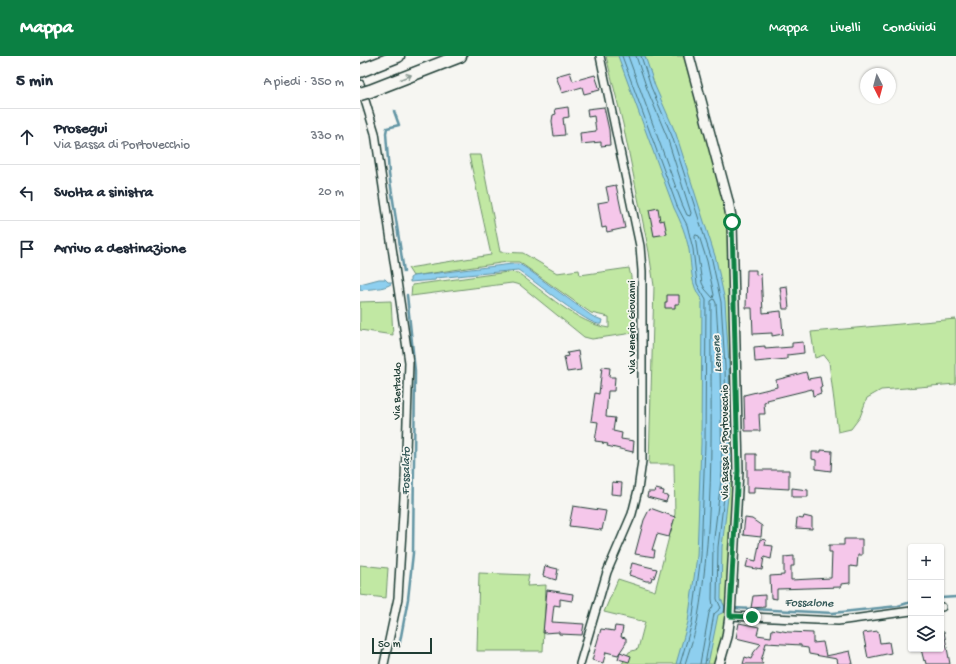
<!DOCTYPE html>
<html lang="it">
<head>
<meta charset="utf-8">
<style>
  body { margin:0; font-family:"Gochi Hand",sans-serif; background:#f6f6f7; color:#1f2937 }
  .controls { position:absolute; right:12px; bottom:12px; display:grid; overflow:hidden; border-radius:4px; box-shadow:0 1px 3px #0004 }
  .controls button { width:36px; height:36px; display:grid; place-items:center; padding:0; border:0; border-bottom:1px solid #e0e1e3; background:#fff; color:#1f2937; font:20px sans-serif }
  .compass { position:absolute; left:500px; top:12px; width:36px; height:36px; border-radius:50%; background:#fff; box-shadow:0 1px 3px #0004; rotate:174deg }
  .scale { position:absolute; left:12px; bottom:10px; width:60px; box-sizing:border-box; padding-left:4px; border:2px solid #1f3d34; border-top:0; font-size:11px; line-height:14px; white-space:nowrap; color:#1f3d34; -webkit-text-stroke:3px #f6f6f2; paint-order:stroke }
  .stop { position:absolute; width:12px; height:12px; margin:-9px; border:3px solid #0b8043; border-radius:50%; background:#fff }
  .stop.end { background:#0b8043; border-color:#fff; box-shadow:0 1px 4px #0008 }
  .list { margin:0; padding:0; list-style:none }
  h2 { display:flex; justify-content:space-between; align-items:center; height:52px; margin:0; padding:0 16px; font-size:17px }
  h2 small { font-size:13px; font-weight:400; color:#747a83 }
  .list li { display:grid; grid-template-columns:26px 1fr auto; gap:12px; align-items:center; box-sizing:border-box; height:56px; padding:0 16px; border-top:1px solid #e0e1e3 }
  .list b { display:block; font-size:15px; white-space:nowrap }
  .list p { margin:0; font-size:13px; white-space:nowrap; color:#747a83 }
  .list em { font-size:13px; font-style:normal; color:#747a83 }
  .icon { flex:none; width:22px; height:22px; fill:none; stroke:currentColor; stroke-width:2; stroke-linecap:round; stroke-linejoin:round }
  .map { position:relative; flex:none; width:596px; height:608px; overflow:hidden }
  header { display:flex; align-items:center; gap:24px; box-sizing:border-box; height:56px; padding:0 20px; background:#0b8043; color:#fff }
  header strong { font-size:19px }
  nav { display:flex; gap:22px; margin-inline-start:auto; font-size:14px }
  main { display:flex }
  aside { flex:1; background:#fff }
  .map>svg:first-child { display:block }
</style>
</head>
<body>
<header>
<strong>Mappa</strong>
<nav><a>Mappa</a><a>Livelli</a><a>Condividi</a></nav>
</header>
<main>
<aside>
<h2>5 min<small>A piedi · 350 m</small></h2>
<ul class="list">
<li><svg class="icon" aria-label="ahead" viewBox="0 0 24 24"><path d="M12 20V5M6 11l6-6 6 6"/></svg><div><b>Prosegui</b><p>Via Bassa di Portovecchio</p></div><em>330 m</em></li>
<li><svg class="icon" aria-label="left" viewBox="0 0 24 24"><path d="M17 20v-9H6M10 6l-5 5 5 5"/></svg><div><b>Svolta a sinistra</b></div><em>20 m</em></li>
<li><svg class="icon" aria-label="arrive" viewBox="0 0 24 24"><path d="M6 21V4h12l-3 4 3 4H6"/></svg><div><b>Arrivo a destinazione</b></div></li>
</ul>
</aside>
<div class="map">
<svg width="596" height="608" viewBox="0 0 596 608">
  <rect width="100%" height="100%" fill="#f6f6f2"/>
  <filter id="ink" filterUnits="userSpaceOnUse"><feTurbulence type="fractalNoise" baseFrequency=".025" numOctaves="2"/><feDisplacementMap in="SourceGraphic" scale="8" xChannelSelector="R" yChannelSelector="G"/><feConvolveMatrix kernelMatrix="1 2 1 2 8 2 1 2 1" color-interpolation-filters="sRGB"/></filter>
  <g filter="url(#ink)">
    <path fill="#c1e8a3" stroke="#70926c" d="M 246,0 L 327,0 L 366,147 L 370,234 L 375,429 L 367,556 L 362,587 L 355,608 L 262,608 L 269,596 L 278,593 L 285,566 L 244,556 L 258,523 L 295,535 L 315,458 L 314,408 L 289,408 L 294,230 L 289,196 L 263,68 Z
      M 109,99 L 121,99 L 140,196 L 163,197 L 197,217 L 219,214 L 220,219 L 269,212 C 275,232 270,256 273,277 L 232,283 L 224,281 L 160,229 L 152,227 L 51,240 L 52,229 L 148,216 L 158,217 C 183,235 218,268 249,272 L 249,261 L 231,257 L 159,206 L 147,206 L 53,220 L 48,212 L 131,199 Z
      M 31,245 L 33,279 L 0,274 L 0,246 Z
      M 596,263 L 596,328 L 521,334 L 507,342 L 500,361 L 491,373 L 478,376 L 469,306 L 464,299 L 455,302 L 451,276 Z
      M 0,509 L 28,512 L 26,542 L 0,539 Z
      M 119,517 L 169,519 L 167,530 L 186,529 L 183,595 L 117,595 Z"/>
    <path fill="#8ecfef" stroke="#6295a4" d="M 258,0 L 285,0 L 295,30 L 316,78 L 356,203 L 365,245 L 369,310 L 371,416 L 362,491 L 361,543 L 365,551 L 364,556 L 358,559 L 348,608 L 316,608 L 328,566 L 337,500 L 341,388 L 342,244 C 330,229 332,212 329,194 C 326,179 321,166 314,152 Z
      M 152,208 L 159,208 L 166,212 L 232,260 L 242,264 L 241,268 C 231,272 171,222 158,214 L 76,222 L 75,224 L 50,226 L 50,222 L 53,220 Z
      M 19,223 L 25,223 L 28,226 L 31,226 L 31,228 C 24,233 9,233 0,234 L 0,228 Z"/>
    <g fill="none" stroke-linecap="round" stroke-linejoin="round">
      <path stroke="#4b777f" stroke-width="1" d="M 262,0 L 317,150 L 327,169 L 333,193 L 337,228 L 346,244 L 345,388 L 341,500 L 332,567 L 320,608
        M 268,0 L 322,148 L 327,159 L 330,160 L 331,157 L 307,81 L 287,33 L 276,0
        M 281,0 L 291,31 L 312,80 L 352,204 L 361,246 L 365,310 L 367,416 L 358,491 L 357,543 L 361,552 L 354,558 L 345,608
        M 336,179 L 339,180 L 347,205 L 354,239 L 353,242 L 345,233 L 342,227 L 335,181 Z
        M 325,608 C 329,595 334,581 337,567 C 356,462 350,351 351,245 L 354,243 L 356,247 L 360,310 L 362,416 L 353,490 L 352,543 L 353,550 L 349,557 L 340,608"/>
      <path stroke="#6295a4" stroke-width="2.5" d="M 34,55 L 39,69 L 27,72 L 26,77 L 29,118 L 44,216
        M 581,542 L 596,541
        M 373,552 L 473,557 L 538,550 L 551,546
        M 39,591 L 48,543 L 53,497 L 55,315 L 47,239"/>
    </g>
    <path fill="#f5c7ea" stroke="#1f3d34" d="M 210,16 L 213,25 L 235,19 L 240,34 L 224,38 L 222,31 L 202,37 L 196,20 Z
      M 208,51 L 209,61 L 203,62 L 205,79 L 194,80 L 192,65 L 193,59 L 196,58 L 195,53 Z
      M 244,51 L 249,74 L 250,89 L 241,90 L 241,86 L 221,88 L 220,77 L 236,75 L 234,60 L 228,61 L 227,53 Z
      M 256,129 L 265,172 L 247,176 L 246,171 L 242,172 L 238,147 L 249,145 L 246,131 Z
      M 298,152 L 300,165 L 304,164 L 307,178 L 294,180 L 289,154 Z
      M 387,214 L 396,214 L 396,219 L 401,218 L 403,257 L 421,255 L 423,278 L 412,280 L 412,277 L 393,278 L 392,252 L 386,252 Z
      M 427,230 L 429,253 L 423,253 L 420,231 Z
      M 307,239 L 319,239 L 319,248 L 315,248 L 315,252 L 305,252 L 305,246 L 307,246 Z
      M 443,286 L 444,297 L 427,299 L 427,303 L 395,306 L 394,291 L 405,290 L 405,293 L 432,291 L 432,287 Z
      M 218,295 L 221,314 L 207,316 L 204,301 L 208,300 L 207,297 Z
      M 242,311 L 250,312 L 249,321 L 255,321 L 254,335 L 248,335 L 246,361 L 255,362 L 253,375 L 262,377 L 261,383 L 274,385 L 273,396 L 247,390 L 248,388 L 242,387 L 243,386 L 235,385 L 238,366 L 231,365 L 235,337 L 239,338 Z
      M 446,316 L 448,323 L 460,321 L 462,331 L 460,331 L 461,337 L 453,340 L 452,333 L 407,344 L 408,346 L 404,347 L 405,358 L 399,358 L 400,375 L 385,375 L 384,339 L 417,331 L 416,324 Z
      M 461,394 L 472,395 L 471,415 L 456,413 L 456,404 L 452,403 L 452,396 L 461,396 Z
      M 387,398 L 396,398 L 396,414 L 429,414 L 429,433 L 394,431 L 394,437 L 387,437 Z
      M 252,426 L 262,427 L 261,439 L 251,438 Z
      M 432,432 L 448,434 L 448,441 L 432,441 Z
      M 296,433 L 304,435 L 303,439 L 308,440 L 306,446 L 287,441 L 288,436 L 295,436 Z
      M 213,450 L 246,455 L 242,474 L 209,470 Z
      M 290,452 L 315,461 L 309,481 L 297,478 L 292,494 L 295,494 L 294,501 L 275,498 L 284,464 Z
      M 444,460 L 452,462 L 452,473 L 436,472 L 437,462 L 443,463 Z
      M 385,462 L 392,463 L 402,470 L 401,481 L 383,479 Z
      M 400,483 L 406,484 L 405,489 L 413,490 L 411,503 L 404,501 L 402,514 L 386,511 L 388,503 L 396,505 Z
      M 484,483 L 502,483 L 502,499 L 498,499 L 497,511 L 490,510 L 490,527 L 481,528 L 481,531 L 417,533 L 417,543 L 411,542 L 410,520 L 424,519 L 424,501 L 434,500 L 434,510 L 431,510 L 431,524 L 471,522 L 472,496 L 469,496 L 469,489 L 484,489 Z
      M 272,507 L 297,513 L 294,522 L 292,521 L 291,525 L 286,525 L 269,519 Z
      M 185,510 L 198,513 L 196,524 L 183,520 Z
      M 187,534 L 213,538 L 212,545 L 200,543 L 200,550 L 194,549 L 192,566 L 224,568 L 222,579 L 199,578 L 199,576 L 183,577 Z
      M 405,539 L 405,551 L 391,552 L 393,540 Z
      M 379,567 L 399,571 L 397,579 L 411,581 L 412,573 L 428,576 L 453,577 L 453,587 L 463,586 L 466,600 L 490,595 L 493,608 L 478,608 L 477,603 L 449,598 L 448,592 L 441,591 L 441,589 L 406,587 L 401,605 L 403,608 L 383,608 L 385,601 L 391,603 L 394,596 L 401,588 L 376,582 Z
      M 255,570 L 263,571 L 261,581 L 266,582 L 266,587 L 258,599 L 246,596 L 243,607 L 232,604 L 241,573 L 254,575 Z
      M 518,575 L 520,587 L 529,586 L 531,597 L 508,602 L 503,577 Z
      M 581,576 L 584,576 L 590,608 L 566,608 L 565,604 L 564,605 L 561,593 L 581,593 Z
      M 260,596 L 271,600 L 269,606 L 258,603 Z"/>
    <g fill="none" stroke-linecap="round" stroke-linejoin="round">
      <g stroke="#1f3d34" stroke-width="10">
        <path id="minor" d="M 0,28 L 15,77 L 49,306 L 45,424 L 38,542 L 24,608
          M 581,551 L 582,551
          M 370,560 L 478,565 L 551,555
          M 220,608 L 247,516 L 272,458 L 278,434 L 282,405 L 282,215 L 280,190 L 240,0"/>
      </g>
      <g stroke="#1f3d34" stroke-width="12">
        <path id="tertiary" d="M 329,0 L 368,145 L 372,166 L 378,415 L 370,560 L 367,581 L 359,608"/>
      </g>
      <g stroke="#1f3d34" stroke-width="15">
        <path id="motorway" d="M 0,15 L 38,0
          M 10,35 L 100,0"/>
      </g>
      <use href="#minor" stroke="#f6f6f2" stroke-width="7"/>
      <use href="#tertiary" stroke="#f6f6f2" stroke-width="9"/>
      <use href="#motorway" stroke="#f6f6f2" stroke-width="12"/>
      <g stroke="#1f3d34" stroke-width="15" stroke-linecap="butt">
        <path id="motorway-bridge" d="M 0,38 L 10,35"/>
      </g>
      <use href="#motorway-bridge" stroke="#f6f6f2" stroke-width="12"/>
    </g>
    <defs><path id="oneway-shaft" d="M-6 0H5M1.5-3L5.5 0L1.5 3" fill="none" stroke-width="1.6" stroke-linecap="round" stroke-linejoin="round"/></defs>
    <use stroke="#8a9a93" href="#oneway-shaft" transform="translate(46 21) rotate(-21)"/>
  </g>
  <g fill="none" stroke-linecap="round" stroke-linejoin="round" filter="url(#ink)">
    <path stroke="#0b8043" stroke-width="5" d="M 372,166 L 378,415 L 370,555 L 370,560 L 392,561"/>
  </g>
  <g text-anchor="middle" stroke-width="3.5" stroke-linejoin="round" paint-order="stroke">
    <g font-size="11" fill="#1f3d34" stroke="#f6f6f2">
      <text transform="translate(271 271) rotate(-90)" y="4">Via Venerio Giovanni</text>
      <text transform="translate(36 335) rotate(-89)" y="4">Via Bertaldo</text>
      <text transform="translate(364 386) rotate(-90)" y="4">Via Bassa di Portovecchio</text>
    </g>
    <g font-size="12" font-style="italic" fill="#355a59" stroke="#f6f6f2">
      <text transform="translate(356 298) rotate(-93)" y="4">Lemene</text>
      <text transform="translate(45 415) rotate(-89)" y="4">Fossalato</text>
      <text transform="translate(449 546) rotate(1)" y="4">Fossalone</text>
    </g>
  </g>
</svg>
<div class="controls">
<button>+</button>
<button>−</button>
<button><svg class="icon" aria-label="layers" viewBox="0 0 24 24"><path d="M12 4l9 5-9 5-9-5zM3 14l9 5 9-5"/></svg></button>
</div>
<svg class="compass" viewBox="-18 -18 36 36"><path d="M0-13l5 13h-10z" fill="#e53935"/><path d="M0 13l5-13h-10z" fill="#747a83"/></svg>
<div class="scale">50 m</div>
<div class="stop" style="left:372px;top:166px"></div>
<div class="stop end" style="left:392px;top:561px"></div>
</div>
</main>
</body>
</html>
